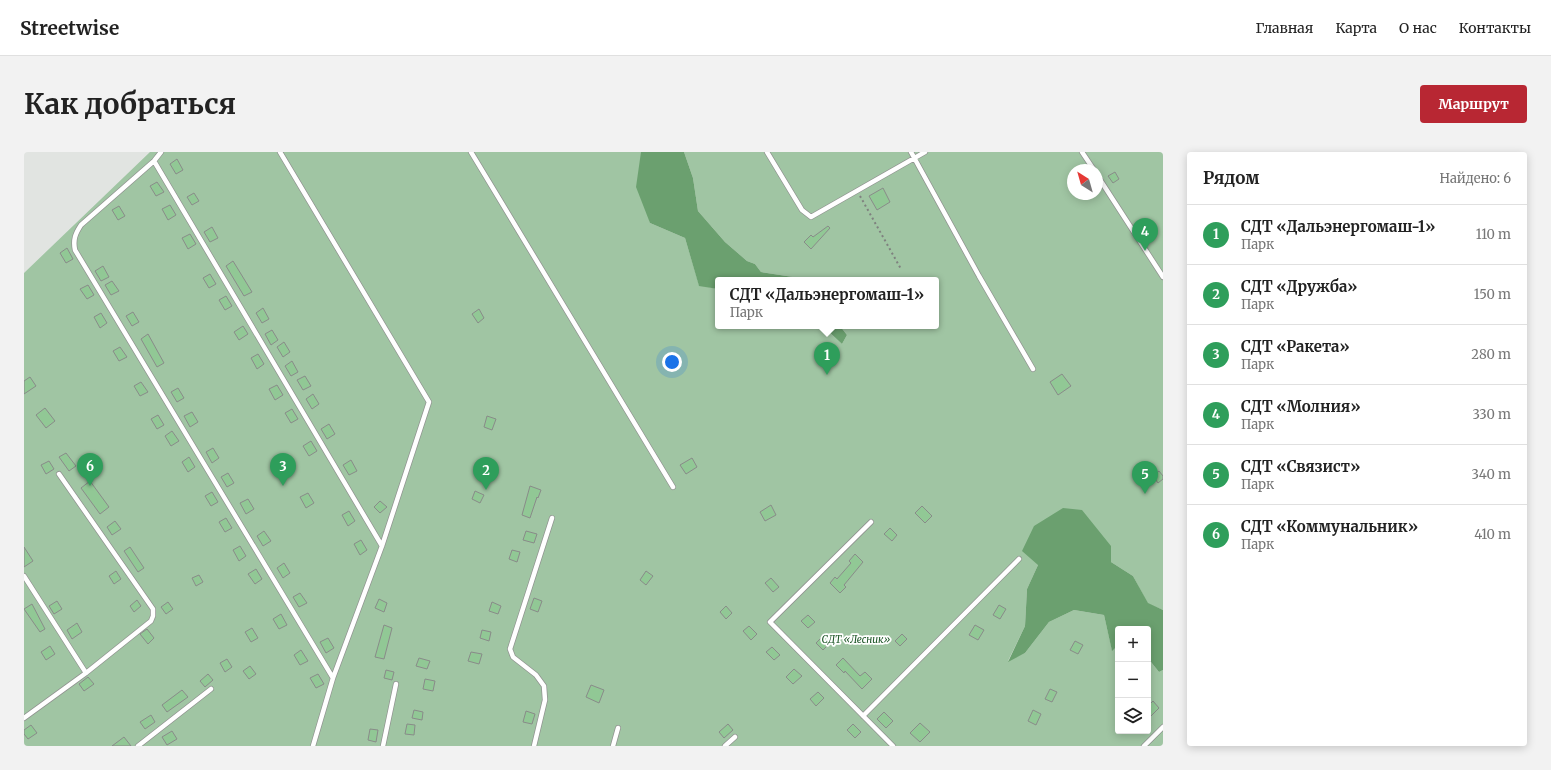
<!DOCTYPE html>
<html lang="ru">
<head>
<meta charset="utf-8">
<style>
  body { margin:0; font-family:Merriweather,serif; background:#f2f2f2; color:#222 }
  .controls { position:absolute; right:12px; bottom:12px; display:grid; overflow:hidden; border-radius:4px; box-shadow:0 2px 10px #0003 }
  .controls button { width:36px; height:36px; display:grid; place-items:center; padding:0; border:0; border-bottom:1px solid #e0e0e0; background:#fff; color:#222; font:20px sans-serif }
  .compass { position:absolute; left:1043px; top:12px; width:36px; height:36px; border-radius:50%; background:#fff; box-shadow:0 2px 10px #0003; rotate:323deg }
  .you { position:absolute; left:648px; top:210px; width:14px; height:14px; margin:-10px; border:3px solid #fff; border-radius:50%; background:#1a73e8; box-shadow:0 0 0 6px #1a73e833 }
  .badge { display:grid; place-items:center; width:26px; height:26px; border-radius:50%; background:#b82733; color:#fff; font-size:13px; font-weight:700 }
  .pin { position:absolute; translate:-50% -33px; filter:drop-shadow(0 1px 2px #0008) }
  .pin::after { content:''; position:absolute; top:21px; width:14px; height:12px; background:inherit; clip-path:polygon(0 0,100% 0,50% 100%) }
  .popup { position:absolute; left:691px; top:125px; width:224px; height:52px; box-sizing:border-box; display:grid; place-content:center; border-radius:4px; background:#fff; filter:drop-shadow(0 1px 3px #0005); font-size:13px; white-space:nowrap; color:#767676 }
  .popup b { font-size:15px; color:#222 }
  .popup::after { content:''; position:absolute; left:50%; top:100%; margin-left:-8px; border:8px solid transparent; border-top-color:#fff }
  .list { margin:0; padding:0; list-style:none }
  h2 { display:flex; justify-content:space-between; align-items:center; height:52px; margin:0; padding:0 16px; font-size:17px }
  h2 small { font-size:13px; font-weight:400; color:#767676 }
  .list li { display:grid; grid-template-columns:26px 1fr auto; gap:12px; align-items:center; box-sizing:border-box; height:60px; padding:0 16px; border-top:1px solid #e0e0e0 }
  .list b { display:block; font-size:15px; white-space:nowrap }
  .list p { margin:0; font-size:13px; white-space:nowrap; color:#767676 }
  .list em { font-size:13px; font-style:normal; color:#767676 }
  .icon { flex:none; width:22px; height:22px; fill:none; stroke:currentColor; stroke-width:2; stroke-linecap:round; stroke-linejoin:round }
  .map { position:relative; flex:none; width:1139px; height:594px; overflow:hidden; border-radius:4px }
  header { display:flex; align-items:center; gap:24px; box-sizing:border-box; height:56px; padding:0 20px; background:#fff; border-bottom:1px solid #e0e0e0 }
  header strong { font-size:19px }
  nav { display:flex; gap:22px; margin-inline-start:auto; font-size:14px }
  .intro { display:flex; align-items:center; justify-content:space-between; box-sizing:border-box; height:96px; padding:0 24px }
  h1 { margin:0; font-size:28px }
  .button { padding:10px 18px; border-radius:4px; background:#b82733; color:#fff; font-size:14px; font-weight:700 }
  main { display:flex; gap:24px; padding:0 24px }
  aside { flex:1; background:#fff; border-radius:4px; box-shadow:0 2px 10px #0003 }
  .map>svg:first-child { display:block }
</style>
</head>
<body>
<header>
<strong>Streetwise</strong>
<nav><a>Главная</a><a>Карта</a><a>О нас</a><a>Контакты</a></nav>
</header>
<div class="intro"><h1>Как добраться</h1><a class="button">Маршрут</a></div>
<main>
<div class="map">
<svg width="1139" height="594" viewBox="0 0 1139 594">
  <rect width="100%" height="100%" fill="#e1e4e1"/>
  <path fill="#a0c5a3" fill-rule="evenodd" d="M 126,0 L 617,0 L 626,71 L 661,86 L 675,133 L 694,137 L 694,174 L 795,174 L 803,178 L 818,192 L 823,183 L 816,174 L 912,174 L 912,128 L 774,128 L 769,125 L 737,120 L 731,112 L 723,109 L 701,90 L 674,59 L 669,26 L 660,0 L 1139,0 L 1139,458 L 1124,452 L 1109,424 L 1087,410 L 1087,394 L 1014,413 L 1003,437 L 1001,474 L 984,509 L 1001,501 L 1025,470 L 1050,458 L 1080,463 L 1088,498 L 1094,493 L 1094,579 L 1124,579 L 1124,484 L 1127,485 L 1127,510 L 1135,520 L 1139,518 L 1139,594 L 0,594 L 0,121 ZM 1049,18 L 1073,18 L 1073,42 L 1049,42 Z"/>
  <path fill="#6ba06f" d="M 617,0 L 660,0 L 669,26 L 674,59 L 701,90 L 723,109 L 731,112 L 737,120 L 769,125 L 774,128 L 738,128 L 730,125 L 725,128 L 694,128 L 694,137 L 675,134 L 661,86 L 626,71 L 612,35 Z
    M 795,174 L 816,174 L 823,183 L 818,192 L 803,178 Z
    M 1039,356 L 1058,358 L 1087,394 L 1087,410 L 1109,424 L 1124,451 L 1139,458 L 1139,518 L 1135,520 L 1127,510 L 1127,485 L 1124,484 L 1124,477 L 1094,477 L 1094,493 L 1088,499 L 1080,463 L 1050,458 L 1025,470 L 1001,501 L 984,510 L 1001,474 L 1003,437 L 1014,413 L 998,399 L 1010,374 Z"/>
  <path fill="#91c895" stroke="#898b89" d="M 153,7 L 159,18 L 152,22 L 146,12 Z
    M 1091,20 L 1095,27 L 1089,31 L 1084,24 Z
    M 133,30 L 140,40 L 132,44 L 126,34 Z
    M 859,36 L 866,50 L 853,58 L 845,44 Z
    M 170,41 L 175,49 L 168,53 L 163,45 Z
    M 146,53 L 152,63 L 144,68 L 138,57 Z
    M 95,54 L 101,64 L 94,68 L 88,58 Z
    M 804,74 L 806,76 L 787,97 L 780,90 L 787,83 L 789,85 Z
    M 188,75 L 194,86 L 186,90 L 180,80 Z
    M 166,82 L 172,92 L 164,97 L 158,86 Z
    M 43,96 L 49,107 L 42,111 L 36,101 Z
    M 209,109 L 228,140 L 220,144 L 202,114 Z
    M 79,114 L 85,125 L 77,129 L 71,119 Z
    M 186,122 L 192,132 L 185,136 L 179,126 Z
    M 88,129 L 95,139 L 87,143 L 81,133 Z
    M 64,133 L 70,143 L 63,147 L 56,137 Z
    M 202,144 L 208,154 L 201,158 L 195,148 Z
    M 239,156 L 245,167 L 238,171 L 232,161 Z
    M 455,157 L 460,166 L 454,171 L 448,162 Z
    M 109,160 L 115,170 L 108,174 L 102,164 Z
    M 77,161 L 83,171 L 76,176 L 70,165 Z
    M 219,174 L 224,182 L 215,188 L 210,180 Z
    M 248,178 L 254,188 L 247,193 L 241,182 Z
    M 124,182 L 140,211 L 133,215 L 117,187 Z
    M 260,190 L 266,200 L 259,205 L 253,195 Z
    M 96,195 L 103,205 L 95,209 L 89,199 Z
    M 234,202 L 240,212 L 233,217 L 227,206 Z
    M 268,209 L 274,220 L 267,224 L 261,214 Z
    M 1038,222 L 1047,234 L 1034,243 L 1026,230 Z
    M 281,224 L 287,234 L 279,238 L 273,228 Z
    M 6,225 L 12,234 L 0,242 L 0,229 Z
    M 117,230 L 124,240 L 116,244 L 110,234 Z
    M 253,233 L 259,243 L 251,248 L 245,237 Z
    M 154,236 L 160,246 L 153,250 L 147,240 Z
    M 289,242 L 295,252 L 288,257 L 282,247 Z
    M 21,256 L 31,269 L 22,276 L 12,263 Z
    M 268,257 L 274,267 L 267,271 L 261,261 Z
    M 168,260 L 174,270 L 166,275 L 160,264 Z
    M 134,263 L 140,273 L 133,277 L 127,267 Z
    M 463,264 L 472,267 L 468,278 L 460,275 Z
    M 305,272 L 311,282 L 303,287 L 297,277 Z
    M 148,279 L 155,289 L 147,294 L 141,284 Z
    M 287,289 L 293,299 L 285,304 L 279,294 Z
    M 189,296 L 195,306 L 188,311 L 182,300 Z
    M 42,301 L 52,314 L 45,319 L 35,305 Z
    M 165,305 L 171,315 L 164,320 L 158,310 Z
    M 668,306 L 673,315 L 662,322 L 656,313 Z
    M 327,308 L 333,319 L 325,323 L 319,313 Z
    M 25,309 L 30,317 L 22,322 L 17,313 Z
    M 1135,319 L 1139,324 L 1139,327 L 1134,331 L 1129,324 Z
    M 204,321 L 210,331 L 203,335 L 197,325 Z
    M 1119,321 L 1124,327 L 1118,332 L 1113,326 Z
    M 66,329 L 85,355 L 76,362 L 57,336 Z
    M 506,334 L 517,338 L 514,346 L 513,345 L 506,366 L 498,363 Z
    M 451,339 L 460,343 L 456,351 L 448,347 Z
    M 188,340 L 194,350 L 187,354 L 181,344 Z
    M 284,341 L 290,351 L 282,356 L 276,345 Z
    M 224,347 L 230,357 L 222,362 L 216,351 Z
    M 356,349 L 363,355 L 356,361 L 350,355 Z
    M 747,353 L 752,363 L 741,369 L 736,360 Z
    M 898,354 L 908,364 L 901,371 L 891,361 Z
    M 325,359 L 331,369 L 324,374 L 318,363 Z
    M 202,366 L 208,376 L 201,380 L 195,370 Z
    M 91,369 L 97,377 L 88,383 L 83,375 Z
    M 866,376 L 873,383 L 868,389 L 860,382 Z
    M 240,379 L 247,389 L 239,394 L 233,384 Z
    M 502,379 L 513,382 L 510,391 L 499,388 Z
    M 337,388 L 343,398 L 336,403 L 330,392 Z
    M 216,394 L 222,404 L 215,409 L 209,398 Z
    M 0,395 L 9,409 L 0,415 Z
    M 106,395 L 120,416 L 114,420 L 100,399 Z
    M 488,398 L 496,400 L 493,410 L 485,407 Z
    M 831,402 L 839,410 L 820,433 L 822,435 L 816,441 L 806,431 L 811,425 L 813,427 L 827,411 L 825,409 Z
    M 260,411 L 266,421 L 259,426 L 253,416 Z
    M 232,417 L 238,427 L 231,432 L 224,422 Z
    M 92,419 L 97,427 L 90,432 L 85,424 Z
    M 622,419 L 629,424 L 622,433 L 616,428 Z
    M 175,423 L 179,430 L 172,434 L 168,426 Z
    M 747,426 L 755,435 L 749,440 L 741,431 Z
    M 276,441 L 283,451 L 275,455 L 269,445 Z
    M 510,446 L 518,449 L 514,460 L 506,457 Z
    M 355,447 L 363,451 L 360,460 L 351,456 Z
    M 113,448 L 117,454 L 110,460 L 106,454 Z
    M 33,449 L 38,457 L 30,462 L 25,454 Z
    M 144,450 L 149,457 L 142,462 L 137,455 Z
    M 468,450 L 477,454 L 474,462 L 465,459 Z
    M 8,452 L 21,477 L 16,480 L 0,457 Z
    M 975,453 L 982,457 L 976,467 L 969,463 Z
    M 702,454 L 708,461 L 702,467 L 696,460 Z
    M 257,462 L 263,473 L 255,477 L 249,467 Z
    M 784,463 L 791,470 L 784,476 L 777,469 Z
    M 53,471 L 58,480 L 48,487 L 43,478 Z
    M 360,473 L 368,476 L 360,507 L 351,505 Z
    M 951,473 L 960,478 L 954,488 L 945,483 Z
    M 725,474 L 733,482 L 727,488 L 719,479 Z
    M 228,476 L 234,486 L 227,490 L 221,480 Z
    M 123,477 L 130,486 L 124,492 L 116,482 Z
    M 458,478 L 467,480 L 465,489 L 456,486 Z
    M 801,482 L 808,489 L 799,498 L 792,491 Z
    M 878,482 L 883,487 L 876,494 L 871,489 Z
    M 304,486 L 310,496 L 302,501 L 296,490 Z
    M 1051,489 L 1059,493 L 1054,502 L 1046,498 Z
    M 26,494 L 31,502 L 22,508 L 17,500 Z
    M 748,495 L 756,503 L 750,508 L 742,500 Z
    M 277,498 L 284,509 L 276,513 L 270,503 Z
    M 447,500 L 458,502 L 455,512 L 444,509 Z
    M 395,506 L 406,509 L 403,517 L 392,514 Z
    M 819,506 L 836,524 L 841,520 L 848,527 L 838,537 L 821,519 L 820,521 L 812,513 Z
    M 203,507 L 208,515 L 201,520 L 196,511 Z
    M 226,514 L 232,522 L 225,527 L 219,519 Z
    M 770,517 L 778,524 L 769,532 L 762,525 Z
    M 362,518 L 370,520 L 368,528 L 360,526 Z
    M 184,522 L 189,528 L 181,535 L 176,529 Z
    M 294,522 L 300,532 L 292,536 L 286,526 Z
    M 64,525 L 70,532 L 60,539 L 55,532 Z
    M 401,527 L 411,529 L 409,539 L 399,537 Z
    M 567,533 L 580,538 L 575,551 L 562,545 Z
    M 1026,537 L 1033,540 L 1028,550 L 1021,547 Z
    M 158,538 L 164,545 L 143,560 L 138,553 Z
    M 794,540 L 800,546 L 792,554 L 786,547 Z
    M 1129,549 L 1135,556 L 1124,567 L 1124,554 Z
    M 390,558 L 399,560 L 398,568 L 388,566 Z
    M 1009,558 L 1017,562 L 1012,573 L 1004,569 Z
    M 502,559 L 511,562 L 508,572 L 499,570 Z
    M 860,560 L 869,569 L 862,576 L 853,567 Z
    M 127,563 L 131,570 L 121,577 L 116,570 Z
    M 896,571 L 906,580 L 896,590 L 886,581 Z
    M 383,572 L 391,573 L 390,583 L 381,582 Z
    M 704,572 L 709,578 L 700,586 L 695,580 Z
    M 829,572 L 837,580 L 831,586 L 823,578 Z
    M 7,573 L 13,581 L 4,587 L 0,582 L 0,578 Z
    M 346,577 L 354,578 L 352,590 L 344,588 Z
    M 148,579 L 153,587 L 143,593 L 138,585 Z
    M 100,585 L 107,594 L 88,594 Z"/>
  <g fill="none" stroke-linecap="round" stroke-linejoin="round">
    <g stroke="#919491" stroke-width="6">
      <path id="lane" d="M 137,0 L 130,9 L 57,73 C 51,82 49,88 51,98 L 309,526
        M 256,0 L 405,250 L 358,394 L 309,526 L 289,594
        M 447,0 L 649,335
        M 743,0 L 778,58 L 787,65 L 901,0
        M 887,0 L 955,124 L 1009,217
        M 1058,0 L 1070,18
        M 130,9 L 358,394
        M 1073,23 L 1139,125
        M 847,370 L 746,470 L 869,594
        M 0,424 L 62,521
        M 839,564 L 995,407
        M 0,566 L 62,521 L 127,469 L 129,464 L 129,457 L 35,322
        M 114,594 L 187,537
        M 359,594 L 372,532
        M 510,594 L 521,548 L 520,534 L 512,523 L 489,505 L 486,497 L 528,366
        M 589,594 L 594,576
        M 701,594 L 711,585
        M 1120,594 L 1139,575"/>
    </g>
    <path stroke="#7f817f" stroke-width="2" stroke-dasharray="2 3" stroke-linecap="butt" d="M 836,44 L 877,117"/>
    <use href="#lane" stroke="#fff" stroke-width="4.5"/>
  </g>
  <g text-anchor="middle" stroke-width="3.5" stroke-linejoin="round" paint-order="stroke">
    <g font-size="10" font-style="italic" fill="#1a5424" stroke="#fff">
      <text x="832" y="491">СДТ «Лесник»</text>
    </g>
  </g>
</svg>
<div class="controls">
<button>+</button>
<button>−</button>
<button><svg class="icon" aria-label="layers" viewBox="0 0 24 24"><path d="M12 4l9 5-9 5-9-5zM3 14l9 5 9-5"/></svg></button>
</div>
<svg class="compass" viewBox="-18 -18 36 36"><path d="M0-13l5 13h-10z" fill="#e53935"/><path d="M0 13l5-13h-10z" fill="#767676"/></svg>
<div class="you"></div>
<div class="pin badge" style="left:803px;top:223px;background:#2e9e5b">1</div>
<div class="popup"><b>СДТ «Дальэнергомаш-1»</b>Парк</div>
<div class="pin badge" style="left:462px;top:338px;background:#2e9e5b">2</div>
<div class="pin badge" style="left:259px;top:334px;background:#2e9e5b">3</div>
<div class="pin badge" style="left:1121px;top:99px;background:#2e9e5b">4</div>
<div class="pin badge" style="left:1121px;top:342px;background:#2e9e5b">5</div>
<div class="pin badge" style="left:66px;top:334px;background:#2e9e5b">6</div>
</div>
<aside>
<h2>Рядом<small>Найдено: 6</small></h2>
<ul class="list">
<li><span class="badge" style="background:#2e9e5b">1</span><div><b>СДТ «Дальэнергомаш-1»</b><p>Парк</p></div><em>110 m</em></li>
<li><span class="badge" style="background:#2e9e5b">2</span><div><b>СДТ «Дружба»</b><p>Парк</p></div><em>150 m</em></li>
<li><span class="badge" style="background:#2e9e5b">3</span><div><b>СДТ «Ракета»</b><p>Парк</p></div><em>280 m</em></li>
<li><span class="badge" style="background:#2e9e5b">4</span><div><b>СДТ «Молния»</b><p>Парк</p></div><em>330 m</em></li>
<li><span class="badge" style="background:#2e9e5b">5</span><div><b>СДТ «Связист»</b><p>Парк</p></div><em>340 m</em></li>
<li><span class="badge" style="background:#2e9e5b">6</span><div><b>СДТ «Коммунальник»</b><p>Парк</p></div><em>410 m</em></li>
</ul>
</aside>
</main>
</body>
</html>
